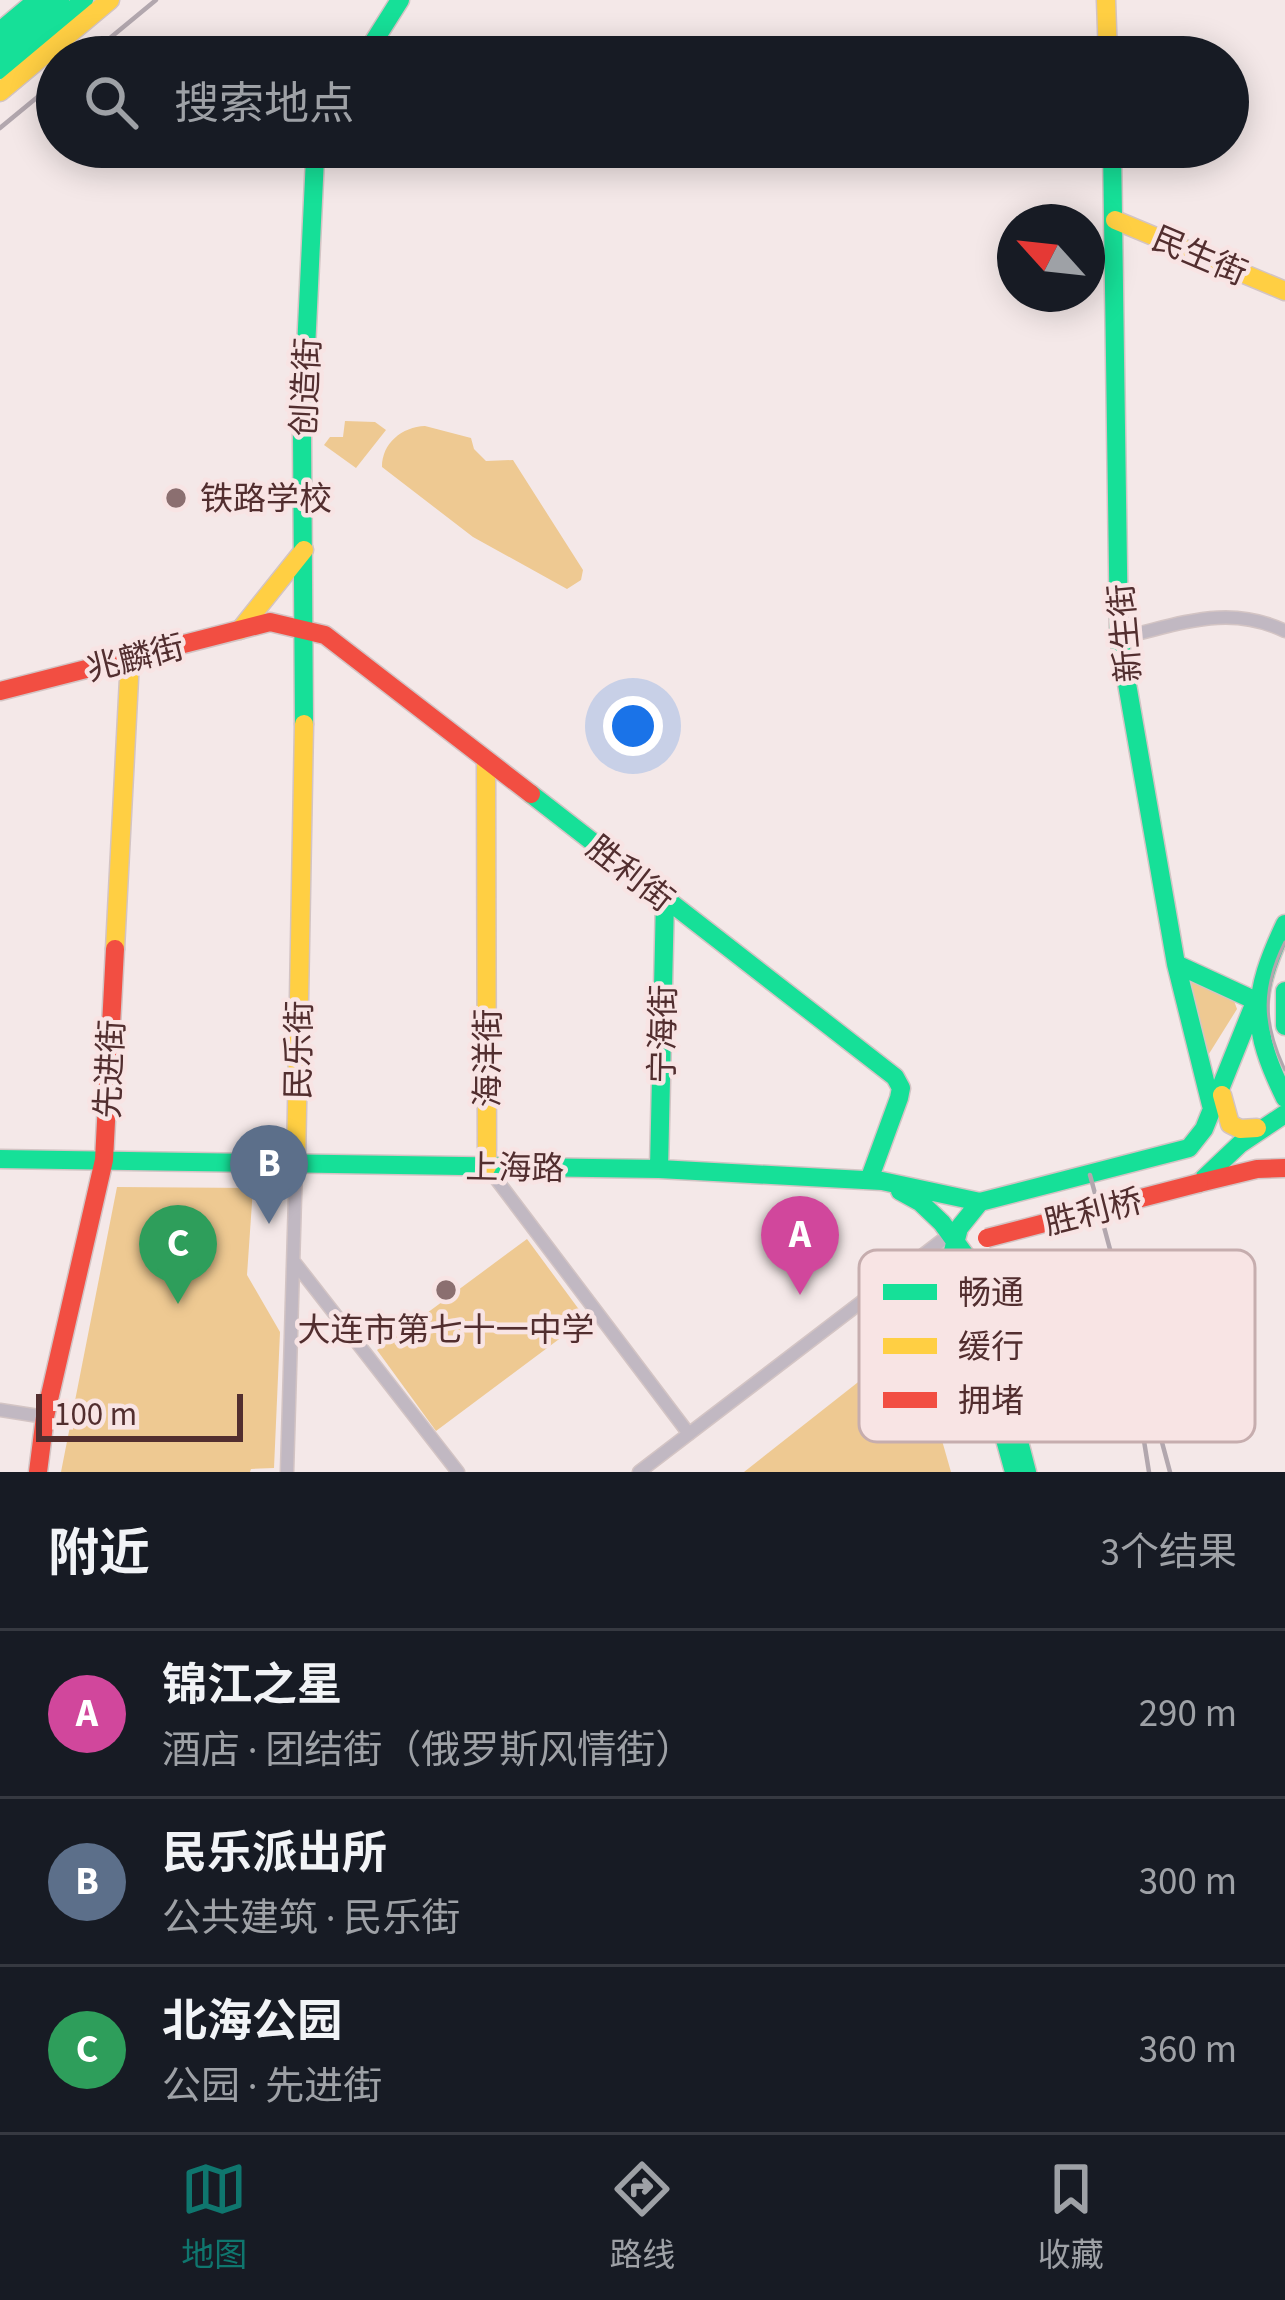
<!DOCTYPE html>
<html lang="zh">
<head>
<meta charset="utf-8">
<style>
  body { margin:0; font-family:"Source Sans 3","Noto Sans SC",sans-serif; background:#242831; color:#f1f3f6 }
  .compass { position:absolute; left:997px; top:204px; width:108px; height:108px; border-radius:50%; background:#171b24; box-shadow:0 6px 30px #0003; rotate:297deg }
  .scale { position:absolute; left:36px; bottom:30px; width:207px; box-sizing:border-box; padding-left:12px; border:6px solid #522e2f; border-top:0; font-size:33px; line-height:42px; white-space:nowrap; color:#522e2f; -webkit-text-stroke:9px #f8e4e4; paint-order:stroke }
  .you { position:absolute; left:633px; top:726px; width:42px; height:42px; margin:-30px; border:9px solid #fff; border-radius:50%; background:#1a73e8; box-shadow:0 0 0 18px #1a73e833 }
  .badge { display:grid; place-items:center; width:78px; height:78px; border-radius:50%; background:#0f766e; color:#fff; font-size:39px; font-weight:700 }
  .pin { position:absolute; translate:-50% -99px; filter:drop-shadow(0 3px 6px #0008) }
  .pin::after { content:''; position:absolute; top:63px; width:42px; height:36px; background:inherit; clip-path:polygon(0 0,100% 0,50% 100%) }
  .list { margin:0; padding:0; list-style:none }
  h2 { display:flex; justify-content:space-between; align-items:center; height:156px; margin:0; padding:0 48px; font-size:51px }
  h2 small { font-size:39px; font-weight:400; color:#9ea1a6 }
  .list li { display:grid; grid-template-columns:78px 1fr auto; gap:36px; align-items:center; box-sizing:border-box; height:168px; padding:0 48px; border-top:3px solid #363941 }
  .list b { display:block; font-size:45px; white-space:nowrap }
  .list p { margin:0; font-size:39px; white-space:nowrap; color:#9ea1a6 }
  .list em { font-size:39px; font-style:normal; color:#9ea1a6 }
  .icon { flex:none; width:66px; height:66px; fill:none; stroke:currentColor; stroke-width:2; stroke-linecap:round; stroke-linejoin:round }
  .map { position:relative; flex:none; width:1285px; height:1472px; overflow:hidden }
  .search { position:absolute; background:#171b24; box-shadow:0 6px 30px #0003; left:36px; right:36px; top:36px; height:132px; display:flex; align-items:center; gap:30px; box-sizing:border-box; padding:0 42px; border-radius:66px; color:#9ea1a6; font-size:45px }
  .sheet { height:660px; background:#171b24 }
  nav { display:flex; justify-content:space-around; align-items:center; box-sizing:border-box; height:168px; border-top:3px solid #363941; background:#171b24; font-size:33px; color:#9ea1a6 }
  nav a { display:grid; justify-items:center; gap:6px }
  nav .on { color:#0f766e }
  .map>svg:first-child { display:block }
</style>
</head>
<body>
<div class="map">
<svg width="1285" height="1472" viewBox="0 0 1285 1472">
  <rect width="100%" height="100%" fill="#f4e8e8"/>
  <path fill="#eec992" d="M 345,421 L 375,422 L 386,430 L 356,468 L 324,445 L 330,437 L 343,437 Z
    M 425,426 L 471,438 L 474,449 L 486,461 L 513,460 L 583,570 L 581,580 L 567,589 L 473,537 L 382,467 C 382,443 402,427 425,426 Z
    M 1190,979 L 1233,998 L 1237,1009 L 1207,1057 Z
    M 117,1187 L 253,1188 L 247,1275 L 280,1332 L 274,1468 L 251,1469 L 250,1472 L 61,1472 Z
    M 527,1239 L 586,1319 L 436,1431 L 377,1350 Z
    M 904,1346 L 917,1353 L 951,1472 L 744,1472 Z"/>
  <g fill="none" stroke-linecap="round" stroke-linejoin="round">
    <g stroke="#d3c4c4" stroke-width="15">
      <path id="street" d="M 1119,638 C 1179,625 1227,603 1285,631
        M 487,1167 L 689,1434
        M 295,1263 L 458,1472
        M 0,1410 L 45,1417
        M 287,1472 L 296,1163
        M 639,1472 L 949,1235"/>
    </g>
    <g stroke="#d3c4c4" stroke-width="21">
      <path id="fast" d="M 0,31 L 37,0
        M 0,50 L 60,0
        M 364,57 L 400,0
        M 0,70 L 84,0
        M 1112,147 L 1119,638 L 1176,964 L 1211,1105
        M 304,724 L 302,434 L 315,158 L 320,147
        M 531,794 L 895,1077 L 901,1088 L 899,1098 L 869,1180
        M 1285,924 C 1251,996 1250,1027 1285,1098
        M 1176,964 L 1254,1000
        M 1285,991 L 1285,1026
        M 0,1159 L 659,1169 L 882,1181 L 980,1202 L 1189,1148 L 1204,1129 L 1253,1007
        M 659,1169 L 665,899
        M 1199,1183 L 1240,1144 L 1285,1114
        M 900,1191 L 920,1202 L 942,1223 L 973,1266 L 1027,1472
        M 980,1202 L 959,1228 L 953,1251 L 1014,1472"/>
    </g>
    <g stroke="#d3c4c4" stroke-width="21">
      <path id="slow" d="M 1106,0 L 1108,57
        M 0,92 L 110,0
        M 1115,220 L 1285,291
        M 240,630 L 304,550
        M 486,760 L 487,1167
        M 115,949 L 130,659
        M 1222,1095 L 1230,1124 L 1240,1129 L 1257,1128
        M 296,1163 L 304,724"/>
    </g>
    <g stroke="#d3c4c4" stroke-width="21">
      <path id="jam" d="M 0,691 L 270,622 L 325,635 L 531,794
        M 1199,1183 L 1257,1169 L 1285,1168
        M 38,1472 L 45,1417 L 104,1160 L 115,949"/>
    </g>
    <use href="#street" stroke="#c1b8c2" stroke-width="12"/>
    <use href="#fast" stroke="#16e098" stroke-width="18"/>
    <use href="#slow" stroke="#ffcf43" stroke-width="18"/>
    <use href="#jam" stroke="#f24e42" stroke-width="18"/>
    <path stroke="#b2a7ae" stroke-width="3" d="M 1285,942 C 1262,988 1263,1024 1285,1070"/>
    <path stroke="#b2a7ae" stroke-width="4.5" d="M 87,57 L 156,0
      M 0,128 L 57,81
      M 1090,1175 L 1170,1472
      M 1140,1416 L 1149,1472"/>
    <g stroke="#d3c4c4" stroke-width="21" stroke-linecap="butt">
      <path id="jam-bridge" d="M 987,1238 L 1199,1183"/>
    </g>
    <use href="#jam-bridge" stroke="#f24e42" stroke-width="18"/>
  </g>
  <g fill="#8b6f70" stroke="#f8e4e4" stroke-width="4.5">
    <circle cx="176" cy="498" r="12"/>
    <circle cx="446" cy="1290" r="12"/>
  </g>
  <g text-anchor="middle" stroke-width="9" stroke-linejoin="round" paint-order="stroke">
    <g font-size="33" fill="#522e2f" stroke="#f8e4e4">
      <text transform="translate(1200 255) rotate(23)" y="12">民生街</text>
      <text transform="translate(305 387) rotate(-87)" y="12">创造街</text>
      <text transform="translate(1124 633) rotate(-95)" y="12">新生街</text>
      <text transform="translate(135 657) rotate(-14)" y="12">兆麟街</text>
      <text transform="translate(631 873) rotate(38)" y="12">胜利街</text>
      <text transform="translate(662 1034) rotate(-89)" y="12">宁海街</text>
      <text transform="translate(298 1050) rotate(-89)" y="12">民乐街</text>
      <text transform="translate(487 1058) rotate(-90)" y="12">海洋街</text>
      <text transform="translate(109 1069) rotate(-87)" y="12">先进街</text>
      <text transform="translate(515 1167) rotate(1)" y="12">上海路</text>
      <text transform="translate(1093 1211) rotate(-14)" y="12">胜利桥</text>
    </g>
    <g font-size="33" fill="#522e2f" stroke="#f8e4e4" text-anchor="start">
      <text x="200" y="510">铁路学校</text>
      <text x="446" y="1341" text-anchor="middle">大连市第七十一中学</text>
    </g>
  </g>
  <rect x="859" y="1250" width="396" height="192" rx="18" fill="#f8e4e4" stroke="#c6adae" stroke-width="3"/>
  <rect x="883" y="1284" width="54" height="16" fill="#16e098"/>
  <rect x="883" y="1338" width="54" height="16" fill="#ffcf43"/>
  <rect x="883" y="1392" width="54" height="16" fill="#f24e42"/>
  <g font-size="33" fill="#522e2f">
    <text x="958" y="1304">畅通</text>
    <text x="958" y="1358">缓行</text>
    <text x="958" y="1412">拥堵</text>
  </g>
</svg>
<svg class="compass" viewBox="-18 -18 36 36"><path d="M0-13l5 13h-10z" fill="#e53935"/><path d="M0 13l5-13h-10z" fill="#9ea1a6"/></svg>
<div class="scale">100 m</div>
<div class="you"></div>
<div class="pin badge" style="left:800px;top:1295px;background:#d1479c">A</div>
<div class="pin badge" style="left:269px;top:1224px;background:#5c6f8a">B</div>
<div class="pin badge" style="left:178px;top:1304px;background:#2e9e5b">C</div>
<div class="search"><svg class="icon" aria-label="search" viewBox="0 0 24 24"><circle cx="10" cy="10" r="6"/><path d="M15 15l6 6"/></svg>搜索地点</div>
</div>
<section class="sheet">
<h2>附近<small>3个结果</small></h2>
<ul class="list">
<li><span class="badge" style="background:#d1479c">A</span><div><b>锦江之星</b><p>酒店 · 团结街（俄罗斯风情街）</p></div><em>290 m</em></li>
<li><span class="badge" style="background:#5c6f8a">B</span><div><b>民乐派出所</b><p>公共建筑 · 民乐街</p></div><em>300 m</em></li>
<li><span class="badge" style="background:#2e9e5b">C</span><div><b>北海公园</b><p>公园 · 先进街</p></div><em>360 m</em></li>
</ul>
</section>
<nav>
<a class="on"><svg class="icon" aria-label="map" viewBox="0 0 24 24"><path d="M3 6l6-2 6 2 6-2v14l-6 2-6-2-6 2zM9 4v14M15 6v14"/></svg>地图</a>
<a><svg class="icon" aria-label="directions" viewBox="0 0 24 24"><path d="M12 3l9 9-9 9-9-9zM9 14v-3h6M13 9l2 2-2 2"/></svg>路线</a>
<a><svg class="icon" aria-label="saved" viewBox="0 0 24 24"><path d="M7 4h10v16l-5-4-5 4z"/></svg>收藏</a>
</nav>
</body>
</html>
